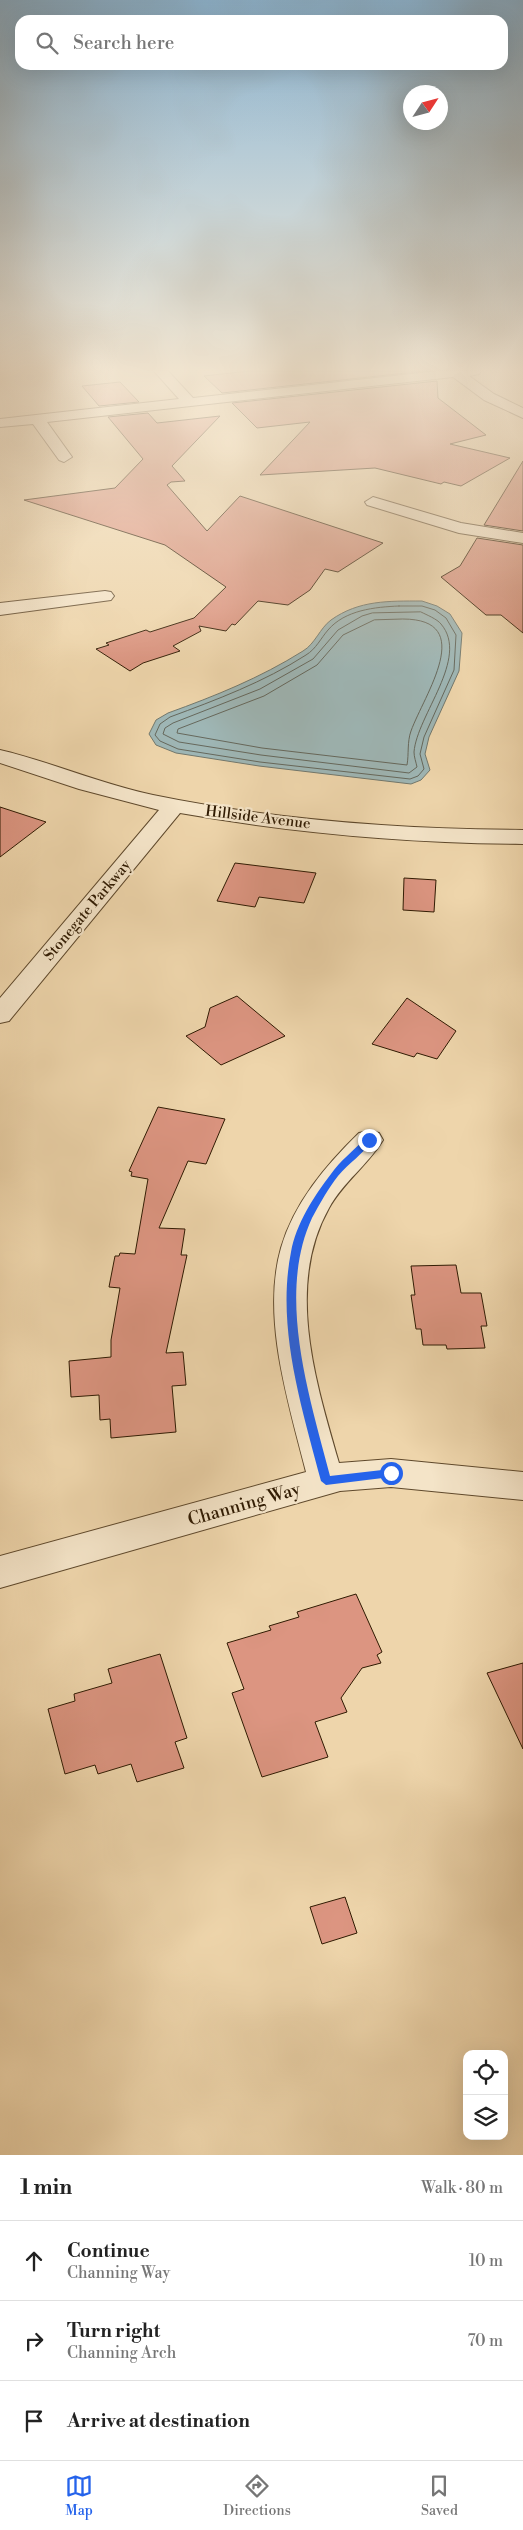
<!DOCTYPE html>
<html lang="en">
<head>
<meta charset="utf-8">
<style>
  body { margin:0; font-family:"Libre Bodoni",serif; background:#f2f2f2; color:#222 }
  .controls { position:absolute; right:15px; bottom:15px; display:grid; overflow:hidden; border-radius:10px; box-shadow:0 5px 20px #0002 }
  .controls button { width:45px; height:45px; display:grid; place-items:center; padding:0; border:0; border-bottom:1px solid #e0e0e0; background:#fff; color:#222; font:25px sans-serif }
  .compass { position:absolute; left:403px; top:85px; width:45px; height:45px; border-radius:50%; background:#fff; box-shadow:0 5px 20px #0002; rotate:54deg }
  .stop { position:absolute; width:15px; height:15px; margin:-11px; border:4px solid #2563eb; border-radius:50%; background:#fff }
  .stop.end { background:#2563eb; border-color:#fff; box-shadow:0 1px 5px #0008 }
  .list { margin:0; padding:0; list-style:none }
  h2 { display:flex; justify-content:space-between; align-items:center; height:65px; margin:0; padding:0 20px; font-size:21px }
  h2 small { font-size:16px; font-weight:400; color:#767676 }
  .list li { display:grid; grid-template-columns:32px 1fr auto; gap:15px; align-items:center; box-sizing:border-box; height:80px; padding:0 20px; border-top:1px solid #e0e0e0 }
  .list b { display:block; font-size:19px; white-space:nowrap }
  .list p { margin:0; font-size:16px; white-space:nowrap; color:#767676 }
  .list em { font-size:16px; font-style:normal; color:#767676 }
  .icon { flex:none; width:28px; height:28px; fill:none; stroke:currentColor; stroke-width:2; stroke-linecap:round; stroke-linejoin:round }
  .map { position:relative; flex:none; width:523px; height:2155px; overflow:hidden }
  .search { position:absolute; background:#fff; box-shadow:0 5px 20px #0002; left:15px; right:15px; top:15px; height:55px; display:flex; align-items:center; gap:12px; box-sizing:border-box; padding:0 18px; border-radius:15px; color:#767676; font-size:19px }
  .sheet { height:305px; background:#fff }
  nav { display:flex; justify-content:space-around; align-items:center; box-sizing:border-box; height:70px; border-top:1px solid #e0e0e0; background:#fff; font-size:14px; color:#767676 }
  nav a { display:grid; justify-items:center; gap:2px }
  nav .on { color:#2563eb }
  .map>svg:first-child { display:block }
</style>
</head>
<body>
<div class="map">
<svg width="523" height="2155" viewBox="0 0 523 2155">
  <rect width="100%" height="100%" fill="#eed5ab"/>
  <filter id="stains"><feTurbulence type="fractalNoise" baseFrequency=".004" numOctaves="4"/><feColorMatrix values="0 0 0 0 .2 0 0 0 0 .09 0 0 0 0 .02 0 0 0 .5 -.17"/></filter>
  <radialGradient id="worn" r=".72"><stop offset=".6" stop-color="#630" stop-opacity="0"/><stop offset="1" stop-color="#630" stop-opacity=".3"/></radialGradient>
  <path fill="#9eb6b5" stroke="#72786d" d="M 422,601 L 437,606 L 450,614 L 462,633 L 459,671 L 429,737 L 425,754 L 430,770 L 421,780 L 411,784 L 259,766 L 176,753 L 156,745 L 149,734 L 156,720 L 168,713 C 215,696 260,678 303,651 C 315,644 320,628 331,620 C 359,600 389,601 422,601 Z"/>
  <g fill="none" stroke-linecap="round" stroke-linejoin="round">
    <path stroke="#66685c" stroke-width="1" d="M 399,606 L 422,606 L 435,610 L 446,618 L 456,635 L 454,670 L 424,737 L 420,754 L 424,769 L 418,776 L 410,779 L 260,762 L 178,749 L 160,741 L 155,735 L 160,724 L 170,717 C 216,700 264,682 306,655 C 316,649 321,638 328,630 C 345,610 375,607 399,606 Z
      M 421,612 C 427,615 437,619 441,624 C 470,658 417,715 414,752 C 414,757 416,762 417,767 L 409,773 L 261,755 L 179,742 L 163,734 L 165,728 L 173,723 L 260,689 L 313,659 L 338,630 L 362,616 L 372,613 Z
      M 403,619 C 478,619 424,695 411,731 C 407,742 409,754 407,765 L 262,748 L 177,733 L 178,729 L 264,696 L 317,665 L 343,635 L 374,620 Z"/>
  </g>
  <path fill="#dc9581" stroke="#2f1a02" d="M 249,371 L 425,371 L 222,393 L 204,376 Z
    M 437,381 L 438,398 L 486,435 L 450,444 L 510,458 L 461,486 L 444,482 L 441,484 L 375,468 L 260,475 L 310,422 L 257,428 L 232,403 Z
    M 120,382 L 139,402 L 99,406 L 82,386 Z
    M 148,413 L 157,423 L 220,416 L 172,466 L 185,481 L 171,482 L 167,485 L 207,531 L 240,496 L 383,543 L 338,572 L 325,569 L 310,590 L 288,605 L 258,601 L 235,625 L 232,624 L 226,631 L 199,626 L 201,631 L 173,646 L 180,651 L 143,663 L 130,671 L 96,649 L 109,645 L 106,643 L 146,630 L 150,632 L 194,618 L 226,587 L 165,545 L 24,500 L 115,488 L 143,459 L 108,417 Z
    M 523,461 L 523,531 L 484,525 Z
    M 477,538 L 523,545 L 523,633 L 501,615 L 486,615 L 441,577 L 460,566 Z
    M 0,807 L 46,822 L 0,857 Z
    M 235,863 L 316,873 L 304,903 L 259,897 L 255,907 L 217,901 Z
    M 404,878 L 436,880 L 434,912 L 403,910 Z
    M 237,996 L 285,1036 L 221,1065 L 186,1036 L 205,1027 L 210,1008 Z
    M 407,998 L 456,1031 L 437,1059 L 417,1053 L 414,1057 L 372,1044 Z
    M 158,1107 L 225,1119 L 206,1164 L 188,1161 L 159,1228 L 185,1229 L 181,1255 L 187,1255 L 166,1353 L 183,1352 L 186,1385 L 172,1386 L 176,1432 L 111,1438 L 110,1419 L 100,1420 L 99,1395 L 71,1397 L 69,1361 L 111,1357 L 111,1340 L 120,1288 L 109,1287 L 115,1256 L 119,1256 L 120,1253 L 135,1254 L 148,1179 L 131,1176 L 132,1172 L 129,1171 Z
    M 456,1265 L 461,1293 L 481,1293 L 487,1326 L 481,1326 L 485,1348 L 447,1349 L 446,1345 L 423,1345 L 421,1329 L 416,1329 L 411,1295 L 415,1295 L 411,1266 Z
    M 356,1594 L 382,1652 L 377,1655 L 381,1663 L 362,1668 L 341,1698 L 347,1712 L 315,1722 L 328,1757 L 262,1777 L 232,1693 L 244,1689 L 227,1643 L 271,1630 L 269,1626 L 299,1617 L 297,1612 Z
    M 160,1654 L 187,1738 L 175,1742 L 184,1768 L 137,1782 L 131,1764 L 98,1774 L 95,1765 L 65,1774 L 48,1709 L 75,1701 L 74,1694 L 112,1683 L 108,1669 Z
    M 523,1663 L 523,1749 L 487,1673 Z
    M 345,1897 L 357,1933 L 322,1944 L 310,1907 Z"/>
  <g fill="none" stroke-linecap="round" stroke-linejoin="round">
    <g stroke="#5f492c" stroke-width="2">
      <path id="street" d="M 154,371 L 168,371 L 193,398 L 439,371 L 481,371 L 479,374 L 469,376 L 494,394 L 523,408 L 523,418 L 484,400 L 453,377 L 47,422 L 72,457 L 64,462 L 59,460 L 33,424 L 0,427 L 0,419 L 179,399 Z
        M 373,497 L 461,523 L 523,533 L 523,543 L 459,533 L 367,505 L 365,502 Z
        M 105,591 L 111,592 L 114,596 L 111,600 L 0,615 L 0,603 Z
        M 0,750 C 52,762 100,784 153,795 C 274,820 399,829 523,830 L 523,844 C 407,843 293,833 180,813 L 9,1021 L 0,1023 L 0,998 L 159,810 L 79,789 L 0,763 Z
        M 369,1131 L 379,1133 L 383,1140 C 368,1165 343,1182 329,1208 C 285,1286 316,1383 339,1463 L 391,1459 L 523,1472 L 523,1500 L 391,1487 L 340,1491 L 0,1588 L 0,1556 L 306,1472 C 289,1404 261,1318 281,1248 C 294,1203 326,1165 359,1133 Z"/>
    </g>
    <use href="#street" fill="#f4e4c8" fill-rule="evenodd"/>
  </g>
  <linearGradient id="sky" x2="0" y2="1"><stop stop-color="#8ab5d4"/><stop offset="0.55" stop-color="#f7ecd9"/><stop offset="1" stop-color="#f7ecd9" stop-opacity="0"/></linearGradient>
  <rect width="523" height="672" fill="url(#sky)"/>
  <path fill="#2563eb" d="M 366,1138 L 373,1140 C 363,1154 349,1163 338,1176 C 329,1187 319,1205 312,1218 C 276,1296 310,1398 330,1476 L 391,1469 L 396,1473 L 391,1477 L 326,1485 L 321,1481 C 302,1408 276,1328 291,1252 C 296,1224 314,1196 331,1174 C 340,1161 354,1150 366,1138 Z"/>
  <g text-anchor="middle" stroke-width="4.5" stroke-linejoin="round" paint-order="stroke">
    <g font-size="15" fill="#2f1a02" stroke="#f4e4c8">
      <text transform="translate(258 817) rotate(7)" y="5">Hillside Avenue</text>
      <text transform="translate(87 910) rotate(-50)" y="5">Stonegate Parkway</text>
    </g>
    <g font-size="18" fill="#2f1a02" stroke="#f4e4c8">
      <text transform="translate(244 1504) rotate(-16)" y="6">Channing Way</text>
    </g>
  </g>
  <rect width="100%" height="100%" filter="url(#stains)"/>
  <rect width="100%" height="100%" fill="url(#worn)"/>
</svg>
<div class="controls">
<button><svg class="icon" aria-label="locate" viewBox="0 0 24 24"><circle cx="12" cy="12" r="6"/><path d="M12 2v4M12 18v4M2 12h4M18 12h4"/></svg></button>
<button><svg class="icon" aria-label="layers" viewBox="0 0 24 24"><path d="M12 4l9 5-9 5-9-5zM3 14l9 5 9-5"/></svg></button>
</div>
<svg class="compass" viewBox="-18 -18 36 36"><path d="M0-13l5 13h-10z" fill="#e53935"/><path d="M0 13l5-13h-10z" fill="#767676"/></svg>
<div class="stop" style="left:391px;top:1473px"></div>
<div class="stop end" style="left:369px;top:1140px"></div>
<div class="search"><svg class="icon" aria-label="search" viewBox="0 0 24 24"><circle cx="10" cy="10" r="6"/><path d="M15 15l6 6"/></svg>Search here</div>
</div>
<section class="sheet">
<h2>1 min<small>Walk · 80 m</small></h2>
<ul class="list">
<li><svg class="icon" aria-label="ahead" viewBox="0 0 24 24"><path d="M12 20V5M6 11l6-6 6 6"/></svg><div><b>Continue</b><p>Channing Way</p></div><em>10 m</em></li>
<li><svg class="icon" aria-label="right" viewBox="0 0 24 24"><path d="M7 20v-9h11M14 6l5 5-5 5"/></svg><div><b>Turn right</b><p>Channing Arch</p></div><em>70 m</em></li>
<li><svg class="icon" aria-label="arrive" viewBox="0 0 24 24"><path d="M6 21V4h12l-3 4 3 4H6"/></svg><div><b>Arrive at destination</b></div></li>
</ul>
</section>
<nav>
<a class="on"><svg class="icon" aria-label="map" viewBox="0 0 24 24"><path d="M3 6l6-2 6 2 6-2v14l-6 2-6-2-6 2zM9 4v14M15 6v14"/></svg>Map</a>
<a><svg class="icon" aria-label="directions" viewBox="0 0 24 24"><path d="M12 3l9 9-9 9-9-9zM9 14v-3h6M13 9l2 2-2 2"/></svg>Directions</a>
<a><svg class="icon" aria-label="saved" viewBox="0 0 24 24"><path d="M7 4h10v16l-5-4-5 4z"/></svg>Saved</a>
</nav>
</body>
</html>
